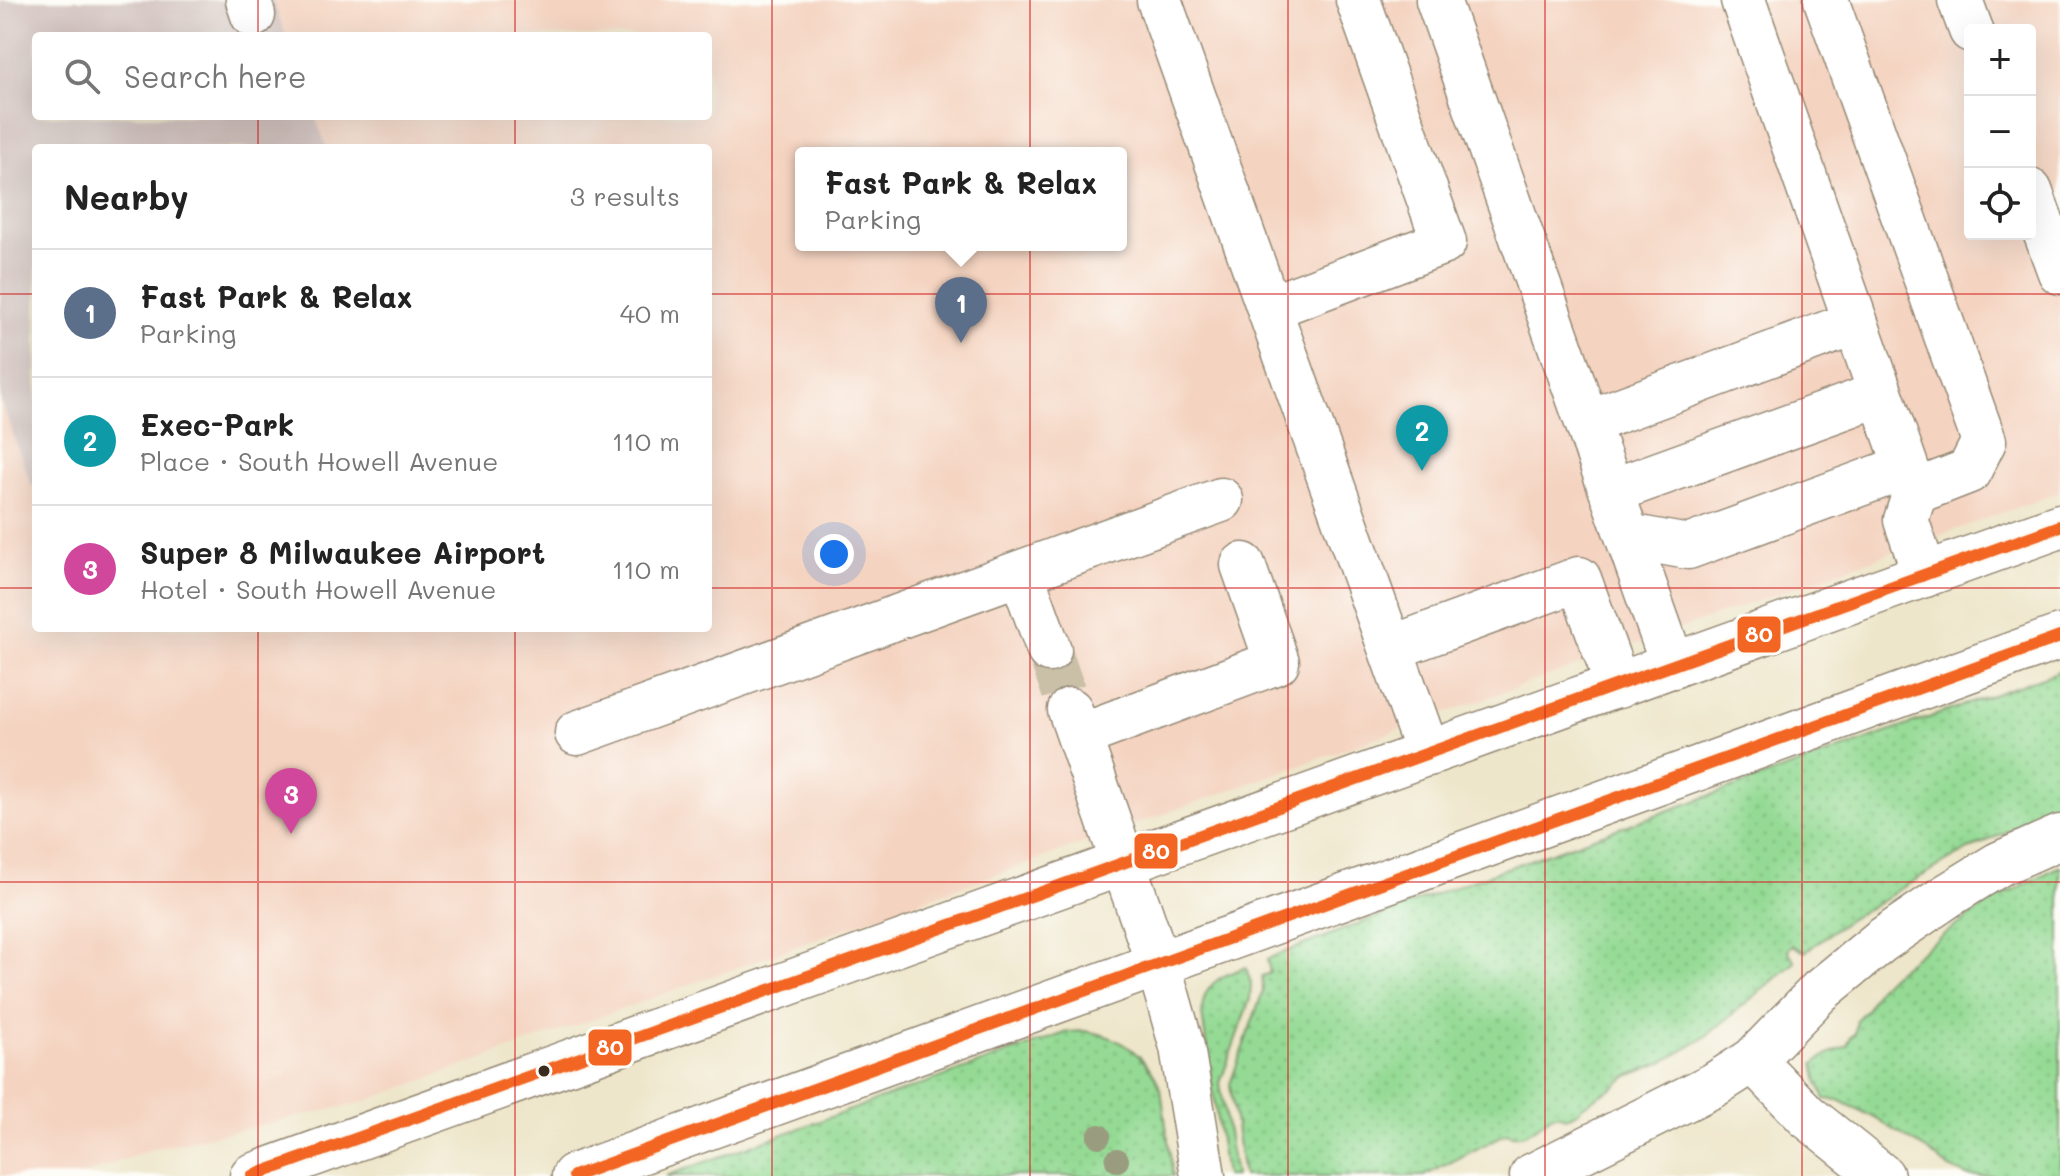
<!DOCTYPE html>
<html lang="en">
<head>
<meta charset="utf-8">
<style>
  body { margin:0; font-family:Mali,sans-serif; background:#f2f2f2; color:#222 }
  .controls { position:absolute; right:24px; top:24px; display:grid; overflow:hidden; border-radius:8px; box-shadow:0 8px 32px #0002 }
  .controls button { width:72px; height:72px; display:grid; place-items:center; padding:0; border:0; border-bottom:2px solid #e0e0e0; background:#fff; color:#222; font:40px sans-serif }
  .you { position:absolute; left:834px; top:554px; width:28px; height:28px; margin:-20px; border:6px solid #fff; border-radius:50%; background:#1a73e8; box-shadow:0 0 0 12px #1a73e833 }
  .badge { display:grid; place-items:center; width:52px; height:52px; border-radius:50%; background:#7c3aed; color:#fff; font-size:26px; font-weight:700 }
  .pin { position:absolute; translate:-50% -66px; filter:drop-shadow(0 2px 4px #0008) }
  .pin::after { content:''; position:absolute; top:42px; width:28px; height:24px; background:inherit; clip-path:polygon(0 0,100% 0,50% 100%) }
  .popup { position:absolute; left:795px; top:147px; width:332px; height:104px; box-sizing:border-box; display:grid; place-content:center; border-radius:8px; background:#fff; filter:drop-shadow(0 2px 6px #0005); font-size:26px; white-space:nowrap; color:#767676 }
  .popup b { font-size:30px; color:#222 }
  .popup::after { content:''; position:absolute; left:50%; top:100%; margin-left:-16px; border:16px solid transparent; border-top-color:#fff }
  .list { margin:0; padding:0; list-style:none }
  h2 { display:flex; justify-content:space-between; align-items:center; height:104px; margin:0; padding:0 32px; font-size:34px }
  h2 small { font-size:26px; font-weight:400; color:#767676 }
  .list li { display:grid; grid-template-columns:52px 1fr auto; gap:24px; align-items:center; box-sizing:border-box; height:128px; padding:0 32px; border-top:2px solid #e0e0e0 }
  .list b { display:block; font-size:30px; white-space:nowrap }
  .list p { margin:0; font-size:26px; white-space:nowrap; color:#767676 }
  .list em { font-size:26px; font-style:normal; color:#767676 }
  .icon { flex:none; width:44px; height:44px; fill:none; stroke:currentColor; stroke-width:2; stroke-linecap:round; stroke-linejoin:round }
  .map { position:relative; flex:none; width:2060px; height:1176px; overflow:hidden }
  .search { position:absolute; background:#fff; box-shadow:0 8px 32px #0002; left:32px; top:32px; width:680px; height:88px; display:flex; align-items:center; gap:20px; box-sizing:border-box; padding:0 28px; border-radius:8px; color:#767676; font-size:30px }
  .panel { position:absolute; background:#fff; box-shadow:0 8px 32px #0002; left:32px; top:144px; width:680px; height:488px; border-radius:8px }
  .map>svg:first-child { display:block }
</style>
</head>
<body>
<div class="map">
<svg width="2060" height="1176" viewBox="0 0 2060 1176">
  <defs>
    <pattern id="green-dots" width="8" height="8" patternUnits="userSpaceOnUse" patternTransform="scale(2)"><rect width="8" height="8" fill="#94da94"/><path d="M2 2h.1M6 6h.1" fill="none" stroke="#80bb7f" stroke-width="1.8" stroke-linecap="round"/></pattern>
  </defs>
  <rect width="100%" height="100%" fill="#fdfcf7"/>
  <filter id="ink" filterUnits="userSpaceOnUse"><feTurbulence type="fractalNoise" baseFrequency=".0125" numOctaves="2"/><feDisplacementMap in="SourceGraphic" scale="16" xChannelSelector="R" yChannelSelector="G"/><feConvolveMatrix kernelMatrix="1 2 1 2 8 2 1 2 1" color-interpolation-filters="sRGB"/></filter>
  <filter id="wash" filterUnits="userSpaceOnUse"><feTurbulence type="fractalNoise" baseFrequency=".006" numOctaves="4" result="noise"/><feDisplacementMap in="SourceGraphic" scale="32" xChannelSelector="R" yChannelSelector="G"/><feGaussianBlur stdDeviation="1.8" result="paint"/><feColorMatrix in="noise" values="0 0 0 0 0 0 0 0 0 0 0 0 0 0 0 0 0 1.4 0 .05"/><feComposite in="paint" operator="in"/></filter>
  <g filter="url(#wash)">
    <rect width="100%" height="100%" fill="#eee6ca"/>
    <path fill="#f4d3c0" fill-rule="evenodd" d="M 273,0 L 2060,0 L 2060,492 L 360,1103 L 153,1149 L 79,1176 L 0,1176 L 0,399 L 32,487 L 36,486 L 36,628 L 708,628 L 708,148 L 327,148 L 315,116 L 708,116 L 708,36 L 286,36 ZM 1970,30 L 2030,30 L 2030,234 L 1970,234 ZM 801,153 L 1121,153 L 1121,245 L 801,245 Z"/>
    <path fill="#d0c0bc" d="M 0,0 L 273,0 L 286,36 L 36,36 L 36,116 L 315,116 L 327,148 L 36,148 L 36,486 L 32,487 L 0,399 Z"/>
    <path fill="url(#green-dots)" stroke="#688259" stroke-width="2" d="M 2060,671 L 2060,806 L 1956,856 L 1845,922 L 1805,952 L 1792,945 L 1788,950 L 1795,962 L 1704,1038 L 1663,1062 L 1628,1076 L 1615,1086 L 1582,1106 L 1579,1111 L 1565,1118 L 1560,1115 L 1553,1115 C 1538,1124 1525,1142 1507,1133 L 1424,1176 L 1243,1176 L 1230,1084 L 1263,991 L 1262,976 L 1270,973 L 1267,959 L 1465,883 Z
      M 2060,866 L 2060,1176 L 1967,1176 L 1947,1167 L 1928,1151 L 1873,1117 L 1839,1100 L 1825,1099 L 1818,1083 L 1814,1064 L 1828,1054 L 1847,1046 L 1851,1037 L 1855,1034 L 1857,1019 L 1867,1009 L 1877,989 L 1891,975 L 1940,937 L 1992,901 Z
      M 1246,967 L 1251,983 L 1250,999 L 1220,1083 L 1235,1176 L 1225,1176 L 1202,1014 C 1202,984 1220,976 1246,967 Z
      M 1084,1031 C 1121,1036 1147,1055 1161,1089 L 1173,1176 L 666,1176 L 1068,1032 Z"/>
  </g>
  <g filter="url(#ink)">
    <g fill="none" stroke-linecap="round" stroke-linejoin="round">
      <path stroke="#cac0a8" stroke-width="44" stroke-dasharray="44 22" stroke-linecap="butt" d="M 1049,650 L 1070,710"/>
      <g stroke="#948874" stroke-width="47">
        <path id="minor" d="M 248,0 L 253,15
          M 1159,0 L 1428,754
          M 1438,0 L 1673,666
          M 1743,0 L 1915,492 L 1906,520 L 1925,575
          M 1826,0 L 1984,441 L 1969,471 L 1915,492
          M 1960,0 L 1971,30
          M 2030,191 L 2060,272
          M 1269,308 L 1444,242 L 1358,0
          M 1588,422 L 1855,323
          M 1612,491 L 1880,394
          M 1628,536 L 1688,547 L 1906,467
          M 1021,573 L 1049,650
          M 1391,648 L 1579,579 L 1618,686
          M 1070,710 L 1158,963 L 1182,1047 L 1203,1176
          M 577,733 L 1221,500
          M 1079,736 L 1277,662 L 1243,565
          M 1753,1060 L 1807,1116 L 1882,1176
          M 1532,1176 L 1714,1085 L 1753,1060 L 1820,991 L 1881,941 L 1947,896 L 1999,864 L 2060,837"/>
      </g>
      <g stroke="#948874" stroke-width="47">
        <path id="major" d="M 252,1176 L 2060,526
          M 574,1176 L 2060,637"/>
      </g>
      <use href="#minor" stroke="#fff" stroke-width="44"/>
      <use href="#major" stroke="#fff" stroke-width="44"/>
      <g stroke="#fdfcf7" stroke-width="18">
        <path id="bus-1" d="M 252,1176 L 2060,526
          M 574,1176 L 2060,637"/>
      </g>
      <use href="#bus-1" stroke="#f26522" stroke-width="12"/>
    </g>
    <g fill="#9a9c7f">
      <circle cx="1099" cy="1136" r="12"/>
      <circle cx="1117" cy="1160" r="12"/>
    </g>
  </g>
  <path fill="none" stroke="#d62828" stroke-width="2" stroke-opacity="0.55" d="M 258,0 L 258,36M 515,0 L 515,36M 772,0 L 772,1176M 1030,0 L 1030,1176M 1288,0 L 1288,1176M 1545,0 L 1545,1176M 1802,0 L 1802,1176M 258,116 L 258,148M 515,116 L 515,148M 0,294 L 36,294M 708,294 L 2060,294M 0,588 L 36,588M 708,588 L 2060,588M 258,628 L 258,1176M 515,628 L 515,1176M 0,882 L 2060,882"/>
  <circle fill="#3b2a1e" stroke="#fdfcf7" stroke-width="3" cx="544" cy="1071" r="7"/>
  <g stroke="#fdfcf7" stroke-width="3">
    <rect x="1736" y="615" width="46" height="39" rx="8" fill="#f26522"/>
    <rect x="1133" y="832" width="46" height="38" rx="8" fill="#f26522"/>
    <rect x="587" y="1028" width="46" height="39" rx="8" fill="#f26522"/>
  </g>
  <g font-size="22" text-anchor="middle" font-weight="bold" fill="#fff">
    <text x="1759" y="642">80</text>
    <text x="1156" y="859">80</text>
    <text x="610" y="1055">80</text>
  </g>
</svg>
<div class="controls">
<button>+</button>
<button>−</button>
<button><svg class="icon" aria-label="locate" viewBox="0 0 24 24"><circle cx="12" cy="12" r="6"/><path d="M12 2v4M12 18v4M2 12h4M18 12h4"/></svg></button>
</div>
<div class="you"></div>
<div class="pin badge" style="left:961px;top:343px;background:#5c6f8a">1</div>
<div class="popup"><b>Fast Park &amp; Relax</b>Parking</div>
<div class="pin badge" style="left:1422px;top:471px;background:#0f9aa8">2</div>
<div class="pin badge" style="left:291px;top:834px;background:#d1479c">3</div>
<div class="search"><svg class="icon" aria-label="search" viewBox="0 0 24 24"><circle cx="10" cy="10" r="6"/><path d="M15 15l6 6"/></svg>Search here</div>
<section class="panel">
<h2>Nearby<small>3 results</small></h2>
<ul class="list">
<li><span class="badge" style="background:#5c6f8a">1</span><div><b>Fast Park &amp; Relax</b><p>Parking</p></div><em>40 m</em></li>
<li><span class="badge" style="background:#0f9aa8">2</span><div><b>Exec-Park</b><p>Place · South Howell Avenue</p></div><em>110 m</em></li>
<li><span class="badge" style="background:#d1479c">3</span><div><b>Super 8 Milwaukee Airport</b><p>Hotel · South Howell Avenue</p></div><em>110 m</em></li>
</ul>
</section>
</div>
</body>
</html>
